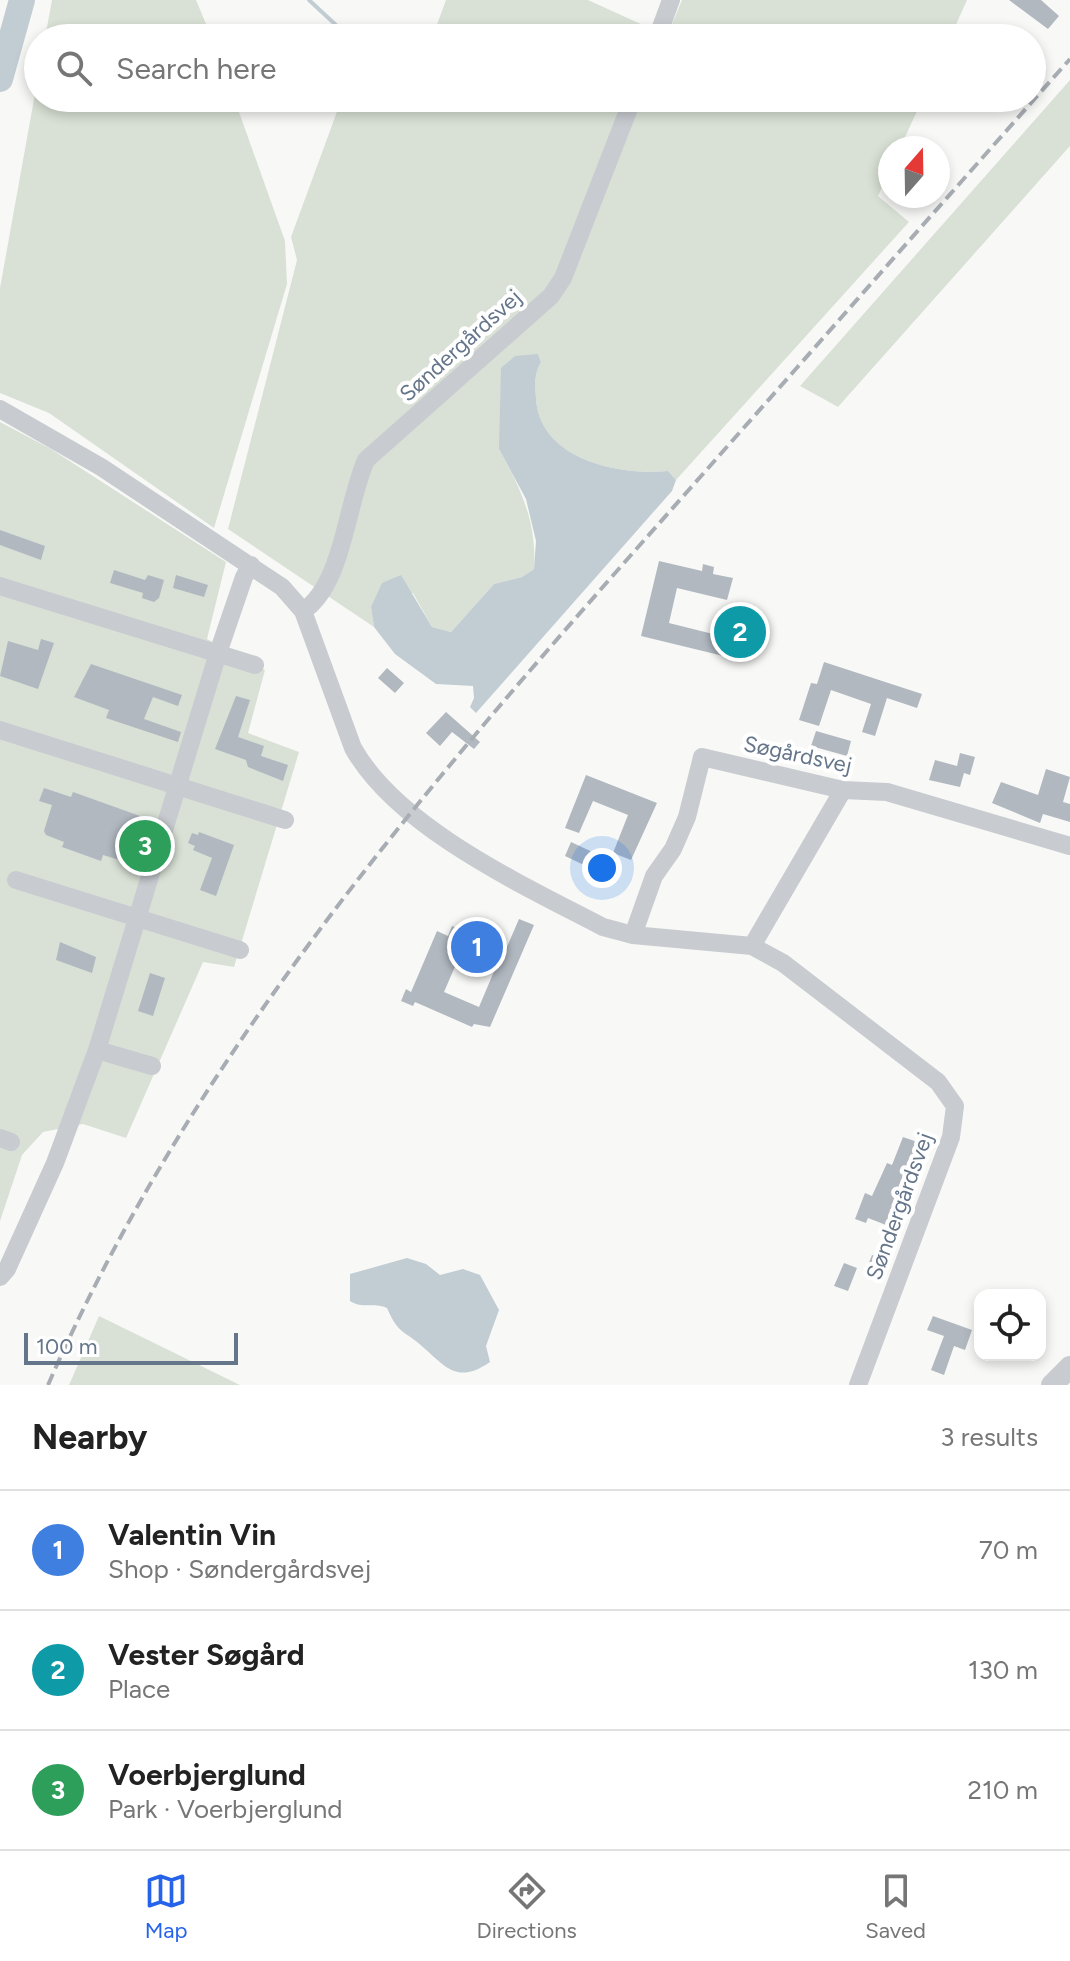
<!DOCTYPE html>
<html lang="en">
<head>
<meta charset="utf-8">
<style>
  body { margin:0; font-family:Figtree,sans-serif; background:#f6f6f6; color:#222 }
  .controls { position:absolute; right:24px; bottom:24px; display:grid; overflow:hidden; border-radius:16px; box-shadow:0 4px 12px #0003 }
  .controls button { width:72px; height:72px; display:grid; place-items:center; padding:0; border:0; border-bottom:2px solid #e0e0e0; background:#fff; color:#222; font:40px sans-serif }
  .compass { position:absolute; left:878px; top:136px; width:72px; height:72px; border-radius:50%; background:#fff; box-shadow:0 4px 12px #0003; rotate:20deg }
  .scale { position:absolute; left:24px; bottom:20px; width:214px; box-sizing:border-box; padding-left:8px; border:4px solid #65758a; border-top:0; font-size:22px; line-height:28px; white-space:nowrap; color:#65758a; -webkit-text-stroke:6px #fff; paint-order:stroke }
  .you { position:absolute; left:602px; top:868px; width:28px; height:28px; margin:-20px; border:6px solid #fff; border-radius:50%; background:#1a73e8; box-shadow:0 0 0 12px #1a73e833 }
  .badge { display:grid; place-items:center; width:52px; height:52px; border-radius:50%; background:#2563eb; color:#fff; font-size:26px; font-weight:700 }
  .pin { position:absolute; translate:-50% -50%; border:4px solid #fff; box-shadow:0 2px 8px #0006 }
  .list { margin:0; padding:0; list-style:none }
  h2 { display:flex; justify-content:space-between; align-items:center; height:104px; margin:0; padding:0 32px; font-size:34px }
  h2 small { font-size:26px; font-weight:400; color:#767676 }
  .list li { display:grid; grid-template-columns:52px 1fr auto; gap:24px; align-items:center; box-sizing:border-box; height:120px; padding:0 32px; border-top:2px solid #e0e0e0 }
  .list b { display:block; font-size:30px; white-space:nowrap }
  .list p { margin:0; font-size:26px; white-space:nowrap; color:#767676 }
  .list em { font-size:26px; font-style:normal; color:#767676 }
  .icon { flex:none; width:44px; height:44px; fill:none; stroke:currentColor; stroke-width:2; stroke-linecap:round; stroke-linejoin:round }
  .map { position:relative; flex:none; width:1070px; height:1385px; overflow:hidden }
  .search { position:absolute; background:#fff; box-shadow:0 4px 12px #0003; left:24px; right:24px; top:24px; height:88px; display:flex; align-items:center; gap:20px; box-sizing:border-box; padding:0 28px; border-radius:44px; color:#767676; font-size:30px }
  .sheet { height:464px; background:#fff }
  nav { display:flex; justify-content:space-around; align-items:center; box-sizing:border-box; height:112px; border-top:2px solid #e0e0e0; background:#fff; font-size:22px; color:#767676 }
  nav a { display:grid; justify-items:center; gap:4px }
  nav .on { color:#2563eb }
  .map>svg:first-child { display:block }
</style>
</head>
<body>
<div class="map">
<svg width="1070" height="1385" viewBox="0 0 1070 1385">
  <rect width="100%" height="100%" fill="#f8f9f6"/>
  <path fill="#d9e1d6" d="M 52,0 L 196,0 L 212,38 L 45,38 Z
    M 446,0 L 588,0 L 667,36 L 682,0 L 967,0 L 950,38 L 432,38 Z
    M 38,77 L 38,98 L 234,98 L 285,241 L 287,284 L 214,528 L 49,413 L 0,393 L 0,288 Z
    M 1070,80 L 1070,146 L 838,407 L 800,386 Z
    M 342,98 L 923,98 L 900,148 L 890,148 L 890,171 L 878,196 L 909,222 L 676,480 L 668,471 C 618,476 539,459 536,398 C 535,384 534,375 541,362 L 538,354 L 499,449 C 521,489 537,522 534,569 L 522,577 L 494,584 L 451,632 L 432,627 L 413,593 L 371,607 L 374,627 L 228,529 L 297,260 L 291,237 Z
    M 0,422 L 51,449 L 226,562 L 207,639 L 265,670 L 248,733 L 299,752 L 234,967 L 203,962 L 126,1138 L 83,1124 L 43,1132 L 22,1155 L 0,1221 Z
    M 99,1316 L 240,1385 L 69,1385 Z"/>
  <path fill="#c2cdd3" d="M 538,354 L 541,362 C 534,375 535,384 536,398 C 539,459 618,476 668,471 L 676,480 L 672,491 L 476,713 L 470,707 L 474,698 L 473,686 L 436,684 L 395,654 L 374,627 L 371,607 L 382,583 L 401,575 L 432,627 L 451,632 L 494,584 L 522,577 L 534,569 L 536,541 L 526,499 L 499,449 L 501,368 L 515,356 Z
    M 407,1258 L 426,1264 L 440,1275 L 463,1269 L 480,1275 L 499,1310 L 486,1346 L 490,1362 C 457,1385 445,1366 424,1348 C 404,1329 399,1336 387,1308 C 375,1302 361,1309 350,1301 L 350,1274 Z"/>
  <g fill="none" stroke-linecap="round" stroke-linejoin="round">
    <path stroke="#c2cdd3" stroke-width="4" d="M 309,0 L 350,38"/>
    <path stroke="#c2cdd3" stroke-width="26" d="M 0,79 L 22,0"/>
  </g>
  <path fill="#b1b8c0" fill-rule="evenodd" d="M 1009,0 L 1041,0 L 1059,16 L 1048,29 Z
    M 0,530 L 45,546 L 41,560 L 0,545 Z
    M 659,561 L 702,571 L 703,564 L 714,567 L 713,574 L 733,578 L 727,600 L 677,588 L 669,623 L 729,638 L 737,602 L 755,606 L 744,661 L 641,636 Z
    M 114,570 L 145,580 L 148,575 L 164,580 L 159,598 L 154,602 L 142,598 L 143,593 L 110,583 Z
    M 176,575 L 208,585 L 204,597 L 173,588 Z
    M 41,639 L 54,643 L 38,689 L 0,676 L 8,641 L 38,650 Z
    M 824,662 L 922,694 L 917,708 L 887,698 L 875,736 L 862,732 L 871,704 L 831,690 L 819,726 L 799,720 L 811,683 L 817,684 Z
    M 91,664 L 182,695 L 178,706 L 153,697 L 144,719 L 181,732 L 178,742 L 106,718 L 109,710 L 74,697 Z
    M 387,668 L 404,683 L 395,693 L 378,678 Z
    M 236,696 L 250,700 L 238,737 L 264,746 L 261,756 L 288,765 L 283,781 L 248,767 L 246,760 L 215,749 Z
    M 446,712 L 480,742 L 474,749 L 452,732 L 440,746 L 426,733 Z
    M 816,731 L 851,741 L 847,756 L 811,746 Z
    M 960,753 L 975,757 L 970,775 L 964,773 L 960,787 L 929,780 L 935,760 L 957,766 Z
    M 1046,769 L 1070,777 L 1063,802 L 1070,804 L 1070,822 L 1043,814 L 1040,823 L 992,803 L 1001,782 L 1038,795 Z
    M 586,775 L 657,803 L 631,860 L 613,853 L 628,815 L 593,801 L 579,833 L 565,828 Z
    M 44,788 L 71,797 L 73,792 L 140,816 L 126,862 L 103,855 L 101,861 L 62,847 L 64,842 L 46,835 L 44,831 L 52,805 L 39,801 Z
    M 199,832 L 234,845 L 216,896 L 200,890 L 212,858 L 193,850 L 195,846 L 188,843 L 192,833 L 198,835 Z
    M 571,842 L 616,863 L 609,877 L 565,856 Z
    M 519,919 L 534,925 L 490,1027 L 474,1024 L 472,1027 L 415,1002 L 413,1006 L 401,1001 L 406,989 L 411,992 L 437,931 L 448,936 L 452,926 L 506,949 ZM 460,955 L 495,969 L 479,1007 L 444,992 Z
    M 60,942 L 96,957 L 92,973 L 56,960 Z
    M 150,973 L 165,978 L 153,1016 L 138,1011 Z
    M 903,1137 L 929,1146 L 914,1186 L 901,1181 L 893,1202 L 908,1208 L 899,1230 L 868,1218 L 866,1223 L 855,1219 L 865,1193 L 872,1196 L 887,1163 L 892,1165 Z
    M 872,1255 L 888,1261 L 881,1279 L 865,1273 Z
    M 844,1263 L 857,1268 L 848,1291 L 834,1286 Z
    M 933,1316 L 972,1330 L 965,1350 L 954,1346 L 944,1375 L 931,1370 L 944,1336 L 927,1330 Z"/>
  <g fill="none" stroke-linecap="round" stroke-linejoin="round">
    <path stroke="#c8cbd0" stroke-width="18" d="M 657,38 L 671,0
      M 0,409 L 101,467 L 282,587 L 303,611 L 353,748 C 398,828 523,885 603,927 L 633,935 L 752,946 L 783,963 L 938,1082 L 955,1106 L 951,1137 L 858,1385
      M 0,586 L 255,665
      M 303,611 C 343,585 346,505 366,460 L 551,296 L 563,278 L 633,98
      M 0,730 L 285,820
      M 16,880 L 240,950
      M 633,935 L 654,876 L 673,849 L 687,817 L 702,757 L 843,790 L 887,792 L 1070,846
      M 752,946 L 843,790
      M 97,1050 L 152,1066
      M 0,1138 L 11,1142
      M 0,1277 L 7,1269 L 55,1163 L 97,1050 L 218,653 L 244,577 L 251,565"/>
    <path stroke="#c8cbd0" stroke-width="22" d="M 1052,1385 L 1070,1367"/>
    <path stroke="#a8adb4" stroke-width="4" stroke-dasharray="12 6" stroke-linecap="butt" d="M 48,1385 C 188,1065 410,805 639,546 C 783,384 926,221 1070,59"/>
  </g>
  <g text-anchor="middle" stroke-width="8" stroke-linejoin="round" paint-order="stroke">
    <g font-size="22" fill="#65758a" stroke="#fff">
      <text transform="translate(460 345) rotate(-42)" y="8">Søndergårdsvej</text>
      <text transform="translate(798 754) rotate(12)" y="8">Søgårdsvej</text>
      <text transform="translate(899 1206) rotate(-70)" y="8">Søndergårdsvej</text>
    </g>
  </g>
</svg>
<div class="controls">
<button><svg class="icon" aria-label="locate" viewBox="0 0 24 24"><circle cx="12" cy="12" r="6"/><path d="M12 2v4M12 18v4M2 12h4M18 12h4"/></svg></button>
</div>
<svg class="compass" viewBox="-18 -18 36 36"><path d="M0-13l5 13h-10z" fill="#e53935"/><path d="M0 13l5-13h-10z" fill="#767676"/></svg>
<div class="scale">100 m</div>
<div class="you"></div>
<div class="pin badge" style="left:477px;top:947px;background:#3f7fe0">1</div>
<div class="pin badge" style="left:740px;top:632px;background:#0f9aa8">2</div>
<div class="pin badge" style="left:145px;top:846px;background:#2e9e5b">3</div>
<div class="search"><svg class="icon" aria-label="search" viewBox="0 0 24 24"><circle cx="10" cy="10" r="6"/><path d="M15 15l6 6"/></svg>Search here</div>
</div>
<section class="sheet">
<h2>Nearby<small>3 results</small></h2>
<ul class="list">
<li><span class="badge" style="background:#3f7fe0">1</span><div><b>Valentin Vin</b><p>Shop · Søndergårdsvej</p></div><em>70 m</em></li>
<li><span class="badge" style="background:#0f9aa8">2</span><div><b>Vester Søgård</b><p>Place</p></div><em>130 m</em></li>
<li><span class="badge" style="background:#2e9e5b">3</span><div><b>Voerbjerglund</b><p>Park · Voerbjerglund</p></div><em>210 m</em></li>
</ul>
</section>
<nav>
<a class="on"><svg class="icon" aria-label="map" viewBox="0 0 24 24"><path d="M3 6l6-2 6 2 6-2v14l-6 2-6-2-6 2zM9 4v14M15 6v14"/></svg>Map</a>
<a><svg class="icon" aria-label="directions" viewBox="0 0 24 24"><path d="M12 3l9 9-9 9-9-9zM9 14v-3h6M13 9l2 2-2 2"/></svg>Directions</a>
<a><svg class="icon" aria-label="saved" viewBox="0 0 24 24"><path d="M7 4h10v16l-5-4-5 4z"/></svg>Saved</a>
</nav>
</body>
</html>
